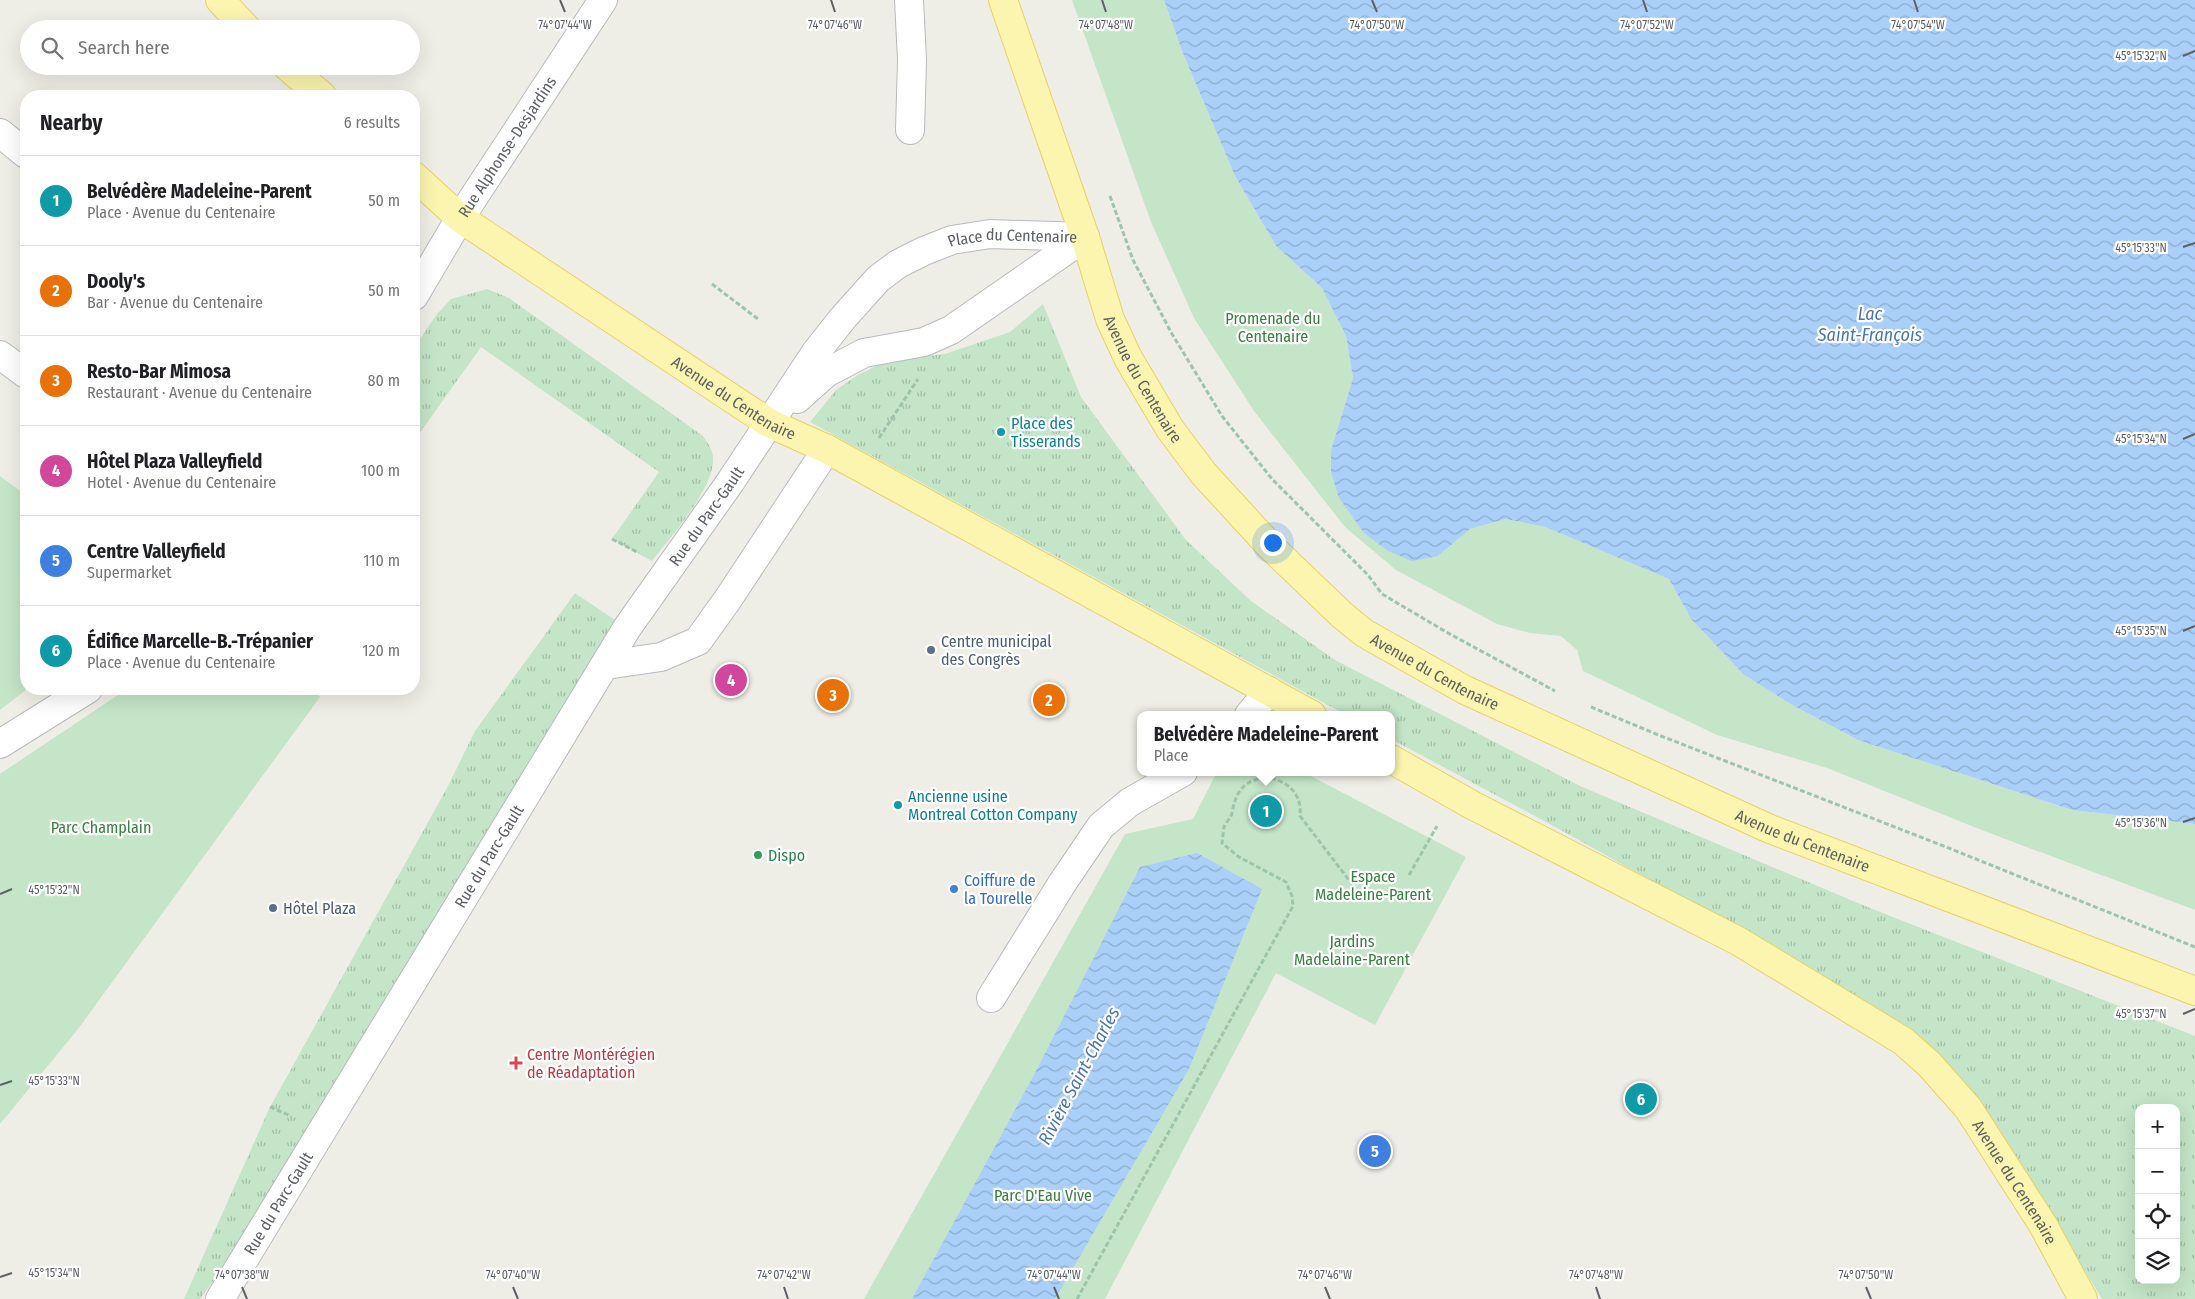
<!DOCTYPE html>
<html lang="en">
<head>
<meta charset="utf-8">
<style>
  body { margin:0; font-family:"Fira Sans Condensed",sans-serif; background:#f6f6f6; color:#202124 }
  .controls { position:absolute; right:15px; bottom:15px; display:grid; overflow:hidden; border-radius:10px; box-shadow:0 5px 20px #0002 }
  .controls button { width:45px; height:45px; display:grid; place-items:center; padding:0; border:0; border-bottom:1px solid #e0e0e0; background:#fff; color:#202124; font:25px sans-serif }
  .you { position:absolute; left:1272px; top:542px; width:18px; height:18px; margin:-12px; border:4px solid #fff; border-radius:50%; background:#1a73e8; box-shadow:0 0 0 8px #1a73e833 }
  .badge { display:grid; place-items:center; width:32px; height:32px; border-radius:50%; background:#e0563a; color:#fff; font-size:16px; font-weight:700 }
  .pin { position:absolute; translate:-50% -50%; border:2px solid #fff; box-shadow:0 1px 5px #0006 }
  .popup { position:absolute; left:1137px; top:711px; width:258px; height:65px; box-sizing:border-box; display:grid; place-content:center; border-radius:10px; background:#fff; filter:drop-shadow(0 1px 4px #0005); font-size:16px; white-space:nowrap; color:#757577 }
  .popup b { font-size:19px; color:#202124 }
  .popup::after { content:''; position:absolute; left:50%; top:100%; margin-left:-10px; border:10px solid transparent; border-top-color:#fff }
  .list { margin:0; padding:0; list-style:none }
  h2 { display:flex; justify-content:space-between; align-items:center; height:65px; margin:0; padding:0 20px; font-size:21px }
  h2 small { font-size:16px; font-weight:400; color:#757577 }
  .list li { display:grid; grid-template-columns:32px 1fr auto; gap:15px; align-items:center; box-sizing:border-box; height:90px; padding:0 20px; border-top:1px solid #e0e0e0 }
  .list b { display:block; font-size:19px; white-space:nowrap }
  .list p { margin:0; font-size:16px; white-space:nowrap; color:#757577 }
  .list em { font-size:16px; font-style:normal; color:#757577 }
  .icon { flex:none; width:28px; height:28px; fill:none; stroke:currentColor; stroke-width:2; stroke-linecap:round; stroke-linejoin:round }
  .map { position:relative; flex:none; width:2195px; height:1299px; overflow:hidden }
  .search { position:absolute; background:#fff; box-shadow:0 5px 20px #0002; left:20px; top:20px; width:400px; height:55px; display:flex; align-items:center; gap:12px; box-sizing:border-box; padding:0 18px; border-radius:28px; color:#757577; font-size:19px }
  .panel { position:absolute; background:#fff; box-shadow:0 5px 20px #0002; left:20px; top:90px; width:400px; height:605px; border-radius:20px }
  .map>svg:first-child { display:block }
</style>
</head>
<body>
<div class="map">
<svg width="2195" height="1299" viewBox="0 0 2195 1299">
  <defs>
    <pattern id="grass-tufts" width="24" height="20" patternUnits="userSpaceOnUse" patternTransform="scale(1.25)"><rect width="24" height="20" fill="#c4e5c7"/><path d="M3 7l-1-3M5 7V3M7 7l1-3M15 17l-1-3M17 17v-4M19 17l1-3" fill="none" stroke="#a2bda5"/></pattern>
    <pattern id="water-waves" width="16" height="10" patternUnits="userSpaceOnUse" patternTransform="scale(1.25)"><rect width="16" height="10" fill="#aad0fa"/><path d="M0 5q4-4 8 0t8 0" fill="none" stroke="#8eacce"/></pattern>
  </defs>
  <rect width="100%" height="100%" fill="#efeee6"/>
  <path fill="url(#grass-tufts)" fill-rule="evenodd" d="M 487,289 L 509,298 L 703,436 C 706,441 711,447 712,452 C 721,482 670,537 652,561 L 612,539 L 659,472 L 481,347 L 414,441 L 414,348 L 437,314 L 451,299 Z
    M 1043,304 L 1081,397 L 1186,540 L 1251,601 L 1335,660 L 1580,786 L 1865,906 L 2195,1036 L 2195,1299 L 2102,1299 L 1994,1122 L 1945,1060 L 1857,996 L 1559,829 L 1391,739 L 1391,715 L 1346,715 L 810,422 L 836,390 L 858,375 L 886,361 L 945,354 L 1010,332 ZM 2139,1108 L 2176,1108 L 2176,1280 L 2139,1280 Z
    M 575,593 L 627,628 L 322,1130 L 200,1299 L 184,1299 L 270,1107 L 447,788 L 475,731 Z"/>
  <path fill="#c4e5c7" d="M 1072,0 L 1164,0 L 1182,51 L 1235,176 L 1276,246 L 1322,288 L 1346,336 L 1353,378 L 1331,450 L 1438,556 L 1470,529 L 1506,519 L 1545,527 L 1669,579 L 1691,619 L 1743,674 L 1792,705 L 1858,740 L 2072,810 L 2195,824 L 2195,910 L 1984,831 L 1827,768 L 1717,735 L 1583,671 L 1577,650 L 1561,636 L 1530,633 L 1497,624 L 1396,570 L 1345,527 L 1254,411 L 1194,318 L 1151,222 Z
    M 0,476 L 26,495 L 27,689 L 0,710 Z
    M 127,689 L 312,689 L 320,697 L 78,1029 L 0,1124 L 0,774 Z
    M 1217,772 L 1303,772 L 1466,857 L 1375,1025 L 1276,973 L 1105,1299 L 864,1299 L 1125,834 L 1193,819 Z"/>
  <path fill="url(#water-waves)" d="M 1164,0 L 2195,0 L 2195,824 L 2072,810 L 1858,740 L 1792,705 L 1743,674 L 1691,619 L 1669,579 L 1545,527 L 1506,519 L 1470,529 L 1438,556 L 1412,561 L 1388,551 L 1364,533 L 1339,498 L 1331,472 L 1331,450 L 1353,378 L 1346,336 L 1322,288 L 1276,246 L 1235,176 L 1182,51 Z
    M 1197,853 L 1262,889 L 1189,1069 L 1055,1299 L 912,1299 L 1035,1073 L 1140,867 Z"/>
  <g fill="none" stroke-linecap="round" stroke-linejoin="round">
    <g stroke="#b8babf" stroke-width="30">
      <g id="minor">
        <path d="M 909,0 L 912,60 L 910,130"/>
        <path d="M 0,133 L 26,154"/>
        <path id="s1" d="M 414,296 L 460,218 L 603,0"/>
        <path d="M 0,355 L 26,374"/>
        <path d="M 797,399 L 826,373 L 864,353 L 924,342 L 951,330 L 1085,237"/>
        <path d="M 606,665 L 661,657 L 698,641 L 728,599 L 827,449"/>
        <path d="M 1249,715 L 1269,691"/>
        <path d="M 0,744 L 88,689"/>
        <path d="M 991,998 L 1063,882 L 1101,826 L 1130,802 L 1183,772"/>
        <path id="s2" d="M 220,1299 L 627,628 L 731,481 L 816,352 L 843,318 L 878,279 L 898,264 L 924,251 L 952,240 L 990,234 L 1085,237"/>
      </g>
    </g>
    <g stroke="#ead064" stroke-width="30">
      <g id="major">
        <path d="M 220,0 L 247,29"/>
        <path id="s3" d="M 1003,0 L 1085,237 L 1110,319 L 1128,358 L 1170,429 L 1203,473 L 1271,547 L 1342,615 L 1364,633 L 1465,690 L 1770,829 L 2195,991"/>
        <path d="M 287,66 L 322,96"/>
        <path id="s4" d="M 414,176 L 460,218 L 769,423 L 827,449 L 1312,715"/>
        <path id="s5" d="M 1391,759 L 1472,805 L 1738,941 L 1903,1041 L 1929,1064 L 1968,1108 L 2043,1225 L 2083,1299"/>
      </g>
    </g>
    <path stroke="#9dc5ac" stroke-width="3" stroke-dasharray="5 2.5" stroke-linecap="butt" d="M 1110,196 L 1133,260 L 1172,334 L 1222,416 L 1272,479 L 1368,575 L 1382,594 L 1448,633 L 1555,691
      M 712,284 L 758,319
      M 879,438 L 918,379
      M 612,539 L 639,553
      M 1591,707 L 1661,736 L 1941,845 L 2195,947
      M 1271,778 C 1290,783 1302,795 1300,816 L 1352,884
      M 1409,875 L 1437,826
      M 270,1107 L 291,1116
      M 1077,1299 L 1293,906 L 1292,896 L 1286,882 L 1239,857 L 1222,843 C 1223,838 1223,832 1224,827 C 1226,822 1231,818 1232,813 C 1236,790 1245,778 1271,778 L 1276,772"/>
    <use href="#minor" stroke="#fff" stroke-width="28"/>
    <use href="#major" stroke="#fbf5af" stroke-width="28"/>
  </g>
  <path fill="none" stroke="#5d6065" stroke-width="2" d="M 560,0 L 565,12M 831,0 L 835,12M 1102,0 L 1106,12M 1372,0 L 1377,12M 1643,0 L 1647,12M 1914,0 L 1918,12M 2183,56 L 2195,51M 2183,247 L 2195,243M 2183,439 L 2195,434M 2183,631 L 2195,626M 2183,822 L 2195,818M 0,894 L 12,889M 2183,1014 L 2195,1009M 0,1085 L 12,1081M 0,1277 L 12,1273M 242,1287 L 247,1299M 513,1287 L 518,1299M 784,1287 L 788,1299M 1054,1287 L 1059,1299M 1325,1287 L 1330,1299M 1596,1287 L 1600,1299M 1866,1287 L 1871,1299"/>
  <g fill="#0f9aa8" stroke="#fff" stroke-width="2">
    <circle cx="1001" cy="432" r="5"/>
    <circle cx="898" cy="805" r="5"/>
  </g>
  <g fill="#5c6f8a" stroke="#fff" stroke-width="2">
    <circle cx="931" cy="650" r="5"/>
    <circle cx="273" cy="908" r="5"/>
  </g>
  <circle fill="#2e9e5b" stroke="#fff" stroke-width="2" cx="758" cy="855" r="5"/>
  <circle fill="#3f7fe0" stroke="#fff" stroke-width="2" cx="954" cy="889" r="5"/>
  <path fill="#e0444e" stroke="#fff" stroke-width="2" d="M513.5 1055.5h5v5h5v5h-5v5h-5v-5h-5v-5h5z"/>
  <g text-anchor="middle" stroke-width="4.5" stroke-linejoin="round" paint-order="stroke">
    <g font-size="16" fill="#5d6065" stroke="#fff">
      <text dy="6" stroke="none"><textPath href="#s1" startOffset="176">Rue Alphonse-Desjardins</textPath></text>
      <text dy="6" stroke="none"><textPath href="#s2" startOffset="1360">Place du Centenaire</textPath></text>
      <text dy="6" stroke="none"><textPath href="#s3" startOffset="405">Avenue du Centenaire</textPath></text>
      <text dy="6" stroke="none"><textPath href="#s4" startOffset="390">Avenue du Centenaire</textPath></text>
      <text dy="6" stroke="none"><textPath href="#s2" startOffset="922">Rue du Parc-Gault</textPath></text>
      <text dy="6" stroke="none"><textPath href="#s3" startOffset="825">Avenue du Centenaire</textPath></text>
      <text dy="6" stroke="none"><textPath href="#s3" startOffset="1230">Avenue du Centenaire</textPath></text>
      <text dy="6" stroke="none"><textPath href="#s2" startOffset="518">Rue du Parc-Gault</textPath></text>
      <text dy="6" stroke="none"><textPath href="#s5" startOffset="766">Avenue du Centenaire</textPath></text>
      <text dy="6" stroke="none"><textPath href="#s2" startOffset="112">Rue du Parc-Gault</textPath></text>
    </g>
    <g font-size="16" fill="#398042" stroke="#fff">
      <text x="1273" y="324">Promenade du<tspan x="1273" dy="18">Centenaire</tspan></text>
      <text x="101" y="833">Parc Champlain</text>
      <text x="1373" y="882">Espace<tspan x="1373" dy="18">Madeleine-Parent</tspan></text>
      <text x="1352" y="947">Jardins<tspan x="1352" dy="18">Madelaine-Parent</tspan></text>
      <text x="1043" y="1201">Parc D'Eau Vive</text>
    </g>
    <g font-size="16" fill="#0d838f" stroke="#fff" text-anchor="start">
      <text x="1011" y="429">Place des<tspan x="1011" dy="18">Tisserands</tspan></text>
      <text x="908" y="802">Ancienne usine<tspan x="908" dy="18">Montreal Cotton Company</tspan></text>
    </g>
    <g font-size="16" fill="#4e5e75" stroke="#fff" text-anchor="start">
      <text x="941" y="647">Centre municipal<tspan x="941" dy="18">des Congrès</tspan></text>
      <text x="283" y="914">Hôtel Plaza</text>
    </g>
    <g font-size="16" fill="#27864d" stroke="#fff" text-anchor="start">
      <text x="768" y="861">Dispo</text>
    </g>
    <g font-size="16" fill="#366cbe" stroke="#fff" text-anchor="start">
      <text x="964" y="886">Coiffure de<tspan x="964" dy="18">la Tourelle</tspan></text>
    </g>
    <g font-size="16" fill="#be3a42" stroke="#fff" text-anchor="start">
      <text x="527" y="1060">Centre Montérégien<tspan x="527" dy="18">de Réadaptation</tspan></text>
    </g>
    <g font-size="18" font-style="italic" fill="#4a75b4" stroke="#fff">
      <text x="1870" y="320">Lac<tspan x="1870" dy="21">Saint-François</tspan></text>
      <text transform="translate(1079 1076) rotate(-62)" y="6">Rivière Saint-Charles</text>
    </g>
  </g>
  <g font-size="12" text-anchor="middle" fill="#5d6065" stroke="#fff" stroke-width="4.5" stroke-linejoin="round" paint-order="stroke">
    <text x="565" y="29">74°07'44"W</text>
    <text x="835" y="29">74°07'46"W</text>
    <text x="1106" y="29">74°07'48"W</text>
    <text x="1377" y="29">74°07'50"W</text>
    <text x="1647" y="29">74°07'52"W</text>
    <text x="1918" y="29">74°07'54"W</text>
    <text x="2141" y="60">45°15'32"N</text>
    <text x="2141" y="252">45°15'33"N</text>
    <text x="2141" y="443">45°15'34"N</text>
    <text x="2141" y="635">45°15'35"N</text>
    <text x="2141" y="827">45°15'36"N</text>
    <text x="54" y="894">45°15'32"N</text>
    <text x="2141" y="1018">45°15'37"N</text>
    <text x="54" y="1085">45°15'33"N</text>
    <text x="54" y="1277">45°15'34"N</text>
    <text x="242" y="1279">74°07'38"W</text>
    <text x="513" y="1279">74°07'40"W</text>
    <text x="784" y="1279">74°07'42"W</text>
    <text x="1054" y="1279">74°07'44"W</text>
    <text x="1325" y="1279">74°07'46"W</text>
    <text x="1596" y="1279">74°07'48"W</text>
    <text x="1866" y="1279">74°07'50"W</text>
  </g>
</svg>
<div class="controls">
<button>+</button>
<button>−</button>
<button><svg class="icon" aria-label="locate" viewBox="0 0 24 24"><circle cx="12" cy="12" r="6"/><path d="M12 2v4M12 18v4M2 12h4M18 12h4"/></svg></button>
<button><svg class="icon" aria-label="layers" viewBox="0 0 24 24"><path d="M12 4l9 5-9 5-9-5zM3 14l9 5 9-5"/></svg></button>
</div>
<div class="you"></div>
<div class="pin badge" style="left:1266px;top:811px;background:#0f9aa8">1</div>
<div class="popup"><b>Belvédère Madeleine-Parent</b>Place</div>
<div class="pin badge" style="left:1049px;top:700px;background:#e8710a">2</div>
<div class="pin badge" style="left:833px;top:695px;background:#e8710a">3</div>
<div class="pin badge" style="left:731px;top:680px;background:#d1479c">4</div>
<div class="pin badge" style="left:1375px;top:1151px;background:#3f7fe0">5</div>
<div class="pin badge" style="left:1641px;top:1099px;background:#0f9aa8">6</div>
<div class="search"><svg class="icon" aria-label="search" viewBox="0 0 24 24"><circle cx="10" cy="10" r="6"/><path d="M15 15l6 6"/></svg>Search here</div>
<section class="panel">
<h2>Nearby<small>6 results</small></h2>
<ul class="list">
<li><span class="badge" style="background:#0f9aa8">1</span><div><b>Belvédère Madeleine-Parent</b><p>Place · Avenue du Centenaire</p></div><em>50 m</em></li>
<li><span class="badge" style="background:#e8710a">2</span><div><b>Dooly's</b><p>Bar · Avenue du Centenaire</p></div><em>50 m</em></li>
<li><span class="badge" style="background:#e8710a">3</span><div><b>Resto-Bar Mimosa</b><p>Restaurant · Avenue du Centenaire</p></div><em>80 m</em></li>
<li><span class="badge" style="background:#d1479c">4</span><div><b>Hôtel Plaza Valleyfield</b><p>Hotel · Avenue du Centenaire</p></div><em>100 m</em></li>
<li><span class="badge" style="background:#3f7fe0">5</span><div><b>Centre Valleyfield</b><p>Supermarket</p></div><em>110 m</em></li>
<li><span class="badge" style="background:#0f9aa8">6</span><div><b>Édifice Marcelle-B.-Trépanier</b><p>Place · Avenue du Centenaire</p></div><em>120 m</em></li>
</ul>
</section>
</div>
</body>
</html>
